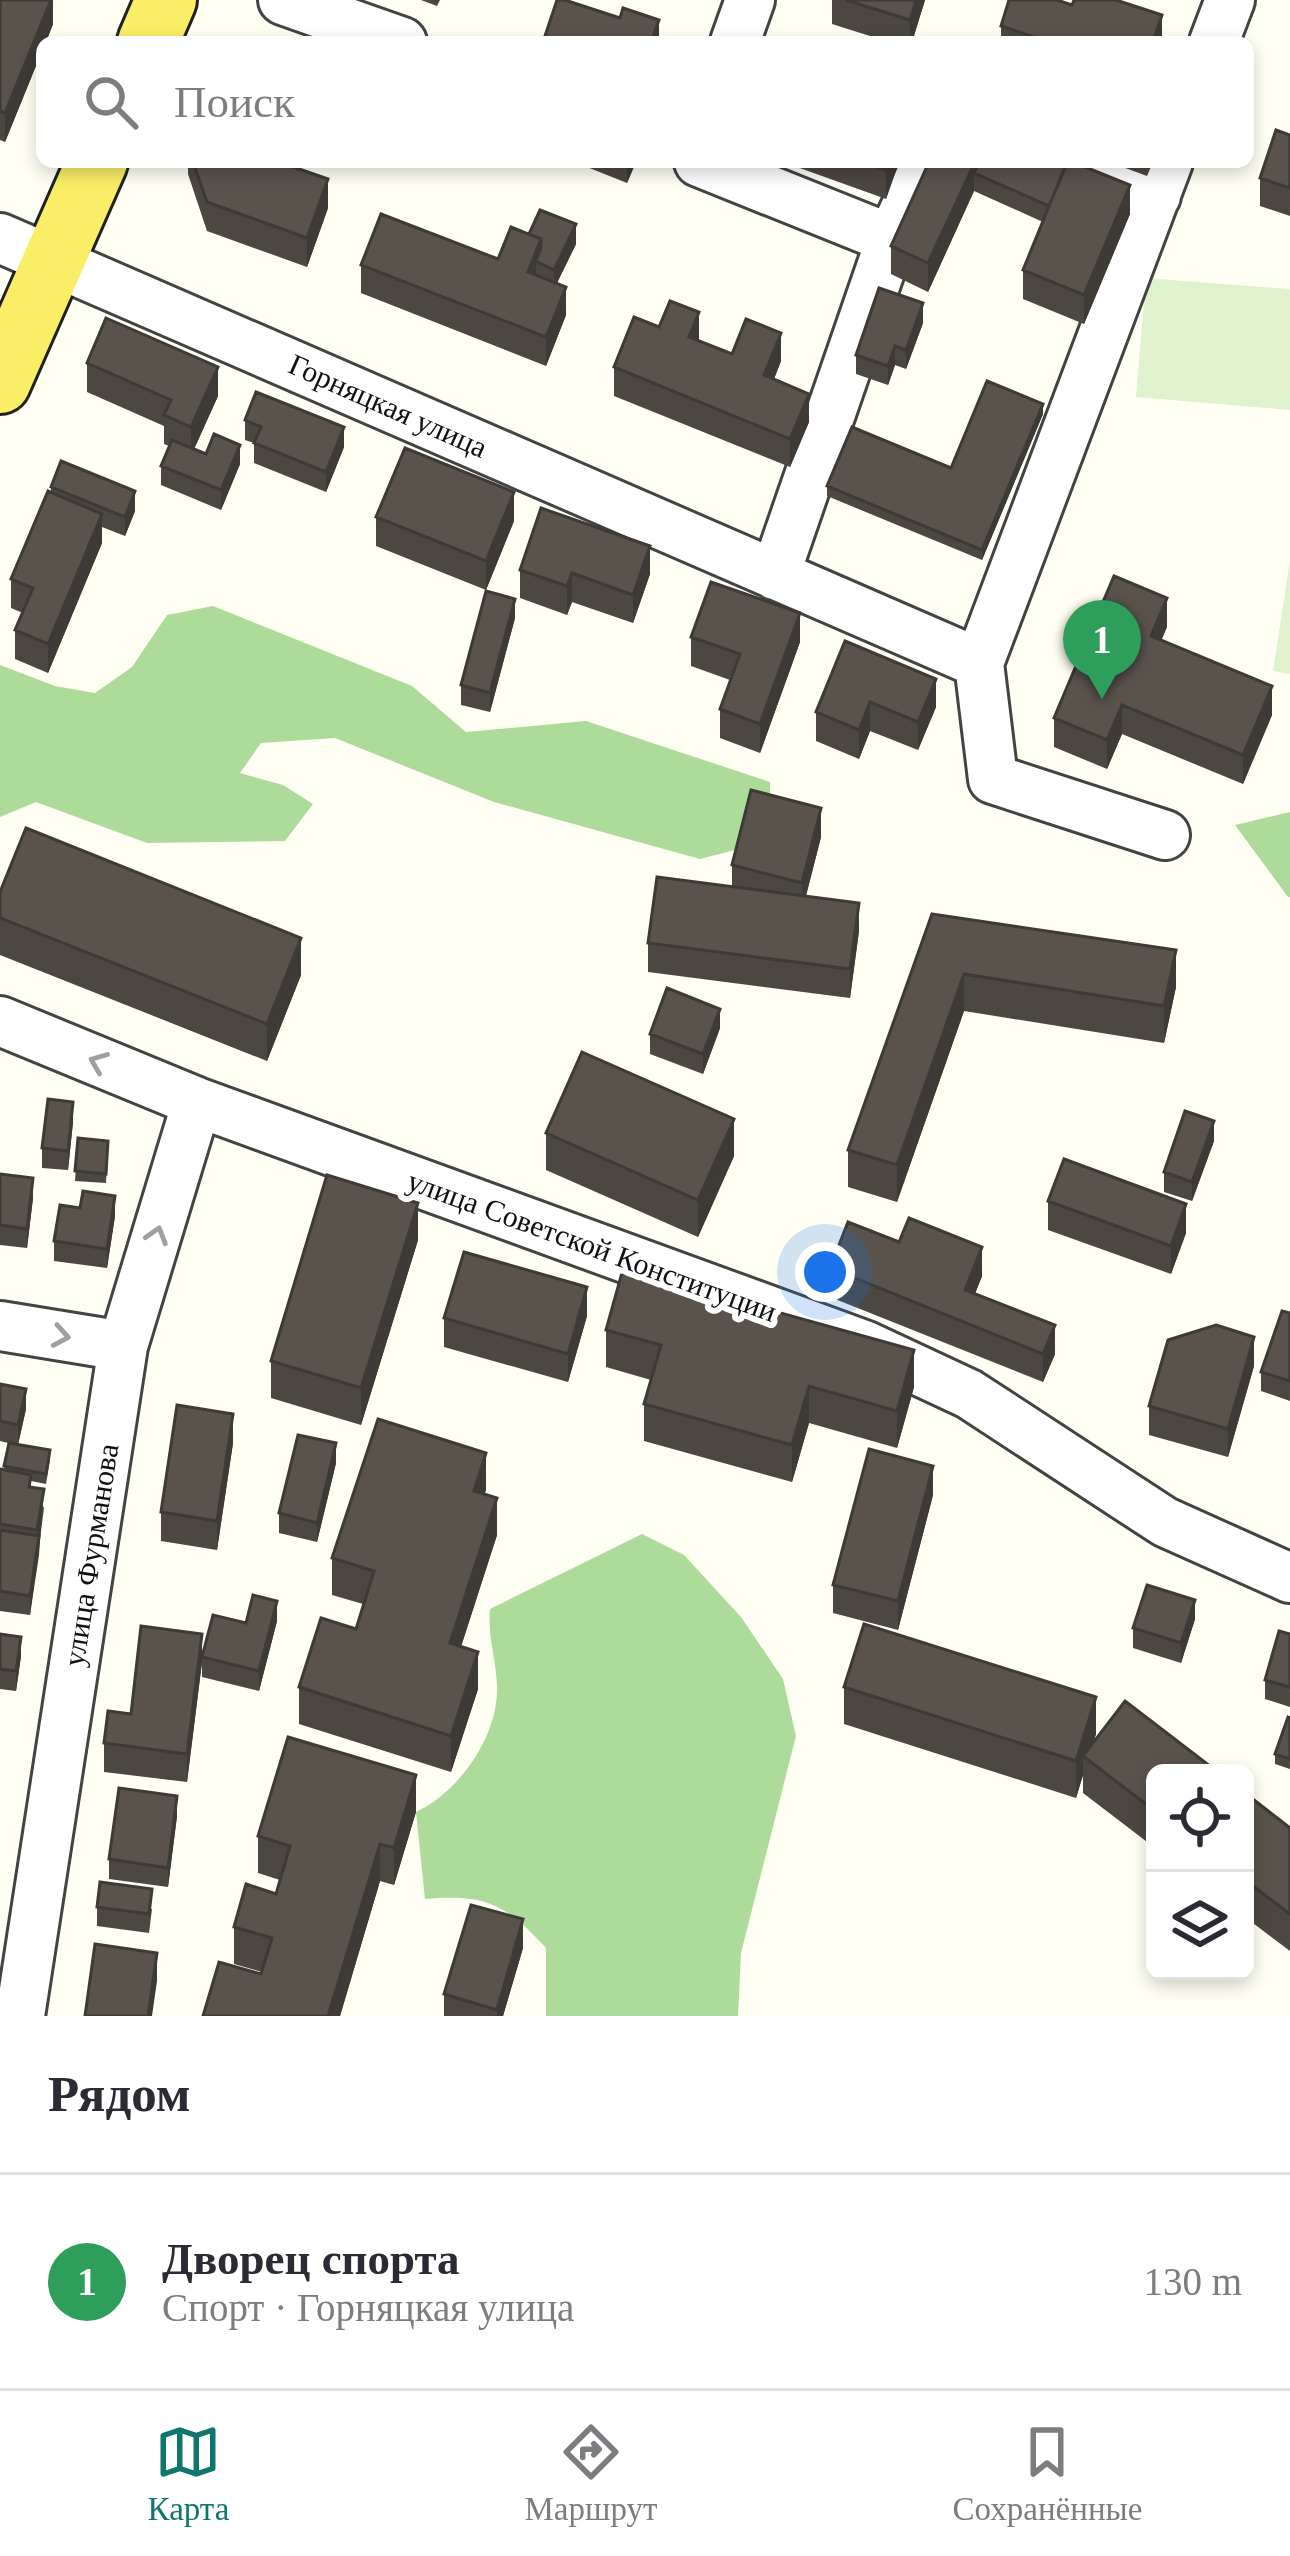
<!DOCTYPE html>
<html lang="ru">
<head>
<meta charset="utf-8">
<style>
  body { margin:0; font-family:Georgia,serif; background:#f2f2f3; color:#2b2b33 }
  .controls { position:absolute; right:36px; bottom:36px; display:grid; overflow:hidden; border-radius:18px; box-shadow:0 6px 18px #0003 }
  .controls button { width:108px; height:108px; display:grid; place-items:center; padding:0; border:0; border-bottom:3px solid #e1e1e2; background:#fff; color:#2b2b33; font:60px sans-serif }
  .you { position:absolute; left:825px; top:1272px; width:42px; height:42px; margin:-30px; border:9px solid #fff; border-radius:50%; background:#1a73e8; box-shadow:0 0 0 18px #1a73e833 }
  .badge { display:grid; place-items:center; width:78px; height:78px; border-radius:50%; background:#0f766e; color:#fff; font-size:39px; font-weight:700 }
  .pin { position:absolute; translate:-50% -99px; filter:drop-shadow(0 3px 6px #0008) }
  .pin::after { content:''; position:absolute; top:63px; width:42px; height:36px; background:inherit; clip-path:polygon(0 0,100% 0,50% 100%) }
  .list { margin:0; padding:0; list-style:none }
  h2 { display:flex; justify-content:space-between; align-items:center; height:156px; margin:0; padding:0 48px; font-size:51px }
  h2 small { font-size:39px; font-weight:400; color:#7c7c81 }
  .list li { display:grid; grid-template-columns:78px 1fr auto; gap:36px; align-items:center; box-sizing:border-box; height:216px; padding:0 48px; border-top:3px solid #e1e1e2 }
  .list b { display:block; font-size:45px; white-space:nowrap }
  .list p { margin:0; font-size:39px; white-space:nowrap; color:#7c7c81 }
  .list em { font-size:39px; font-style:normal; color:#7c7c81 }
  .icon { flex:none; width:66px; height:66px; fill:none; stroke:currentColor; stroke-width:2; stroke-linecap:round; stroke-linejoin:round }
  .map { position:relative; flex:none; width:1290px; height:2016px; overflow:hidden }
  .search { position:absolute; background:#fff; box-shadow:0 6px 18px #0003; left:36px; right:36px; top:36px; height:132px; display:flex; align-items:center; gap:30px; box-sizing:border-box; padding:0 42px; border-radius:18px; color:#7c7c81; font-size:45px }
  .sheet { height:372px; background:#fff }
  nav { display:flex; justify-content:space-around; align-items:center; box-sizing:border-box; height:168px; border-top:3px solid #e1e1e2; background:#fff; font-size:33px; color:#7c7c81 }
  nav a { display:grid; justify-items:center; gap:6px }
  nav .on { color:#0f766e }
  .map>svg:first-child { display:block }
</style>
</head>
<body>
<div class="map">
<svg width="1290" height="2016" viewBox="0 0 1290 2016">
  <rect width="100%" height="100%" fill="#fffff3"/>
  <path fill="#addc9a" d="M 213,606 L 412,686 L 466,732 L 586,721 L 770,782 L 770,841 L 700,859 L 494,802 L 335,738 L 261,743 L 240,773 L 283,785 L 313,804 L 285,841 L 147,843 L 36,802 L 0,817 L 0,665 L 55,686 L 95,693 L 132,667 L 167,615 Z
    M 1290,812 L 1290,897 L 1288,897 L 1235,825 Z
    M 642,1534 L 684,1555 L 741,1617 L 783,1679 L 796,1736 L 741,1953 L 738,2016 L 546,2016 L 546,1948 C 505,1904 487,1894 425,1899 L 416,1812 C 457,1793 495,1741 497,1693 C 498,1664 487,1638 490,1609 Z"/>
  <path fill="#dff2cd" d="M 1146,278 L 1290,289 L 1290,410 L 1136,397 Z
    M 1290,560 L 1290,674 L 1273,671 Z"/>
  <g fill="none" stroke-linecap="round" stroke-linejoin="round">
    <g stroke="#434343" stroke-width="54">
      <path id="minor" d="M 283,0 L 402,42
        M 735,42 L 750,0
        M 1214,42 L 1230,0
        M 699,162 L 891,239
        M 1082,162 L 1156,196
        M 0,238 L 979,663
        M 775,575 L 891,239 L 927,162
        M 1165,835 L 993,779 L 979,663 L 1168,162
        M 0,1021 L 197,1102 L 864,1345 L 969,1394 L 1165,1522 L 1290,1578
        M 0,1326 L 123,1346
        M 20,2016 L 123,1346 L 197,1102"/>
    </g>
    <g stroke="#212121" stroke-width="66">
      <path id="major" d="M 148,42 L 166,0
        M 0,383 L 97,162"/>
    </g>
    <use href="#minor" stroke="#fff" stroke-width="48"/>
    <use href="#major" stroke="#fbee67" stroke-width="60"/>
  </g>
  <path fill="#4d4741" d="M 0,0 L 53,0 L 53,24 L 46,42 L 42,42 L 42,51 L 5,142 L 0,140 Z
    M 421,0 L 440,0 L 437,6 Z
    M 832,0 L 925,0 L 912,42 L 889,42 L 832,24 Z
    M 1001,26 L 1162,42 L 1001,42 Z
    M 1290,135 L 1290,216 L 1260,206 L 1260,178 Z
    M 188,162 L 252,162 L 328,208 L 307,267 L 207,231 L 188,174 Z
    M 524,162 L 543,162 L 540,168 Z
    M 582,162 L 636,162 L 627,183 L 582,165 Z
    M 783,162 L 899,162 L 886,199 Z
    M 929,162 L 1065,168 L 1130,214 L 1084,324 L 1023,299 L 1023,270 L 1043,222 L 974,191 L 928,292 L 891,274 L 891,246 Z
    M 1120,162 L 1153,162 L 1147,176 L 1120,166 Z
    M 529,234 L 576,244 L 557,283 L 566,315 L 546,366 L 361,293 L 361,265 L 498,259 Z
    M 923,323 L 906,369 L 895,365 L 888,385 L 856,374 L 856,355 Z
    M 659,327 L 732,354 L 781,361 L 774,379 L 809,422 L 790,467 L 614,396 L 614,367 Z
    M 87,363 L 218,396 L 194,449 L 240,464 L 221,510 L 161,485 L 161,466 L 169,446 L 164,444 L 164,426 L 87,392 Z
    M 1043,414 L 982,560 L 827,496 L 827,486 L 951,468 Z
    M 245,420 L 344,447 L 326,492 L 254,463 L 254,443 L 245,440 Z
    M 51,487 L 135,511 L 125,536 L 102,527 L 102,543 L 48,673 L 15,659 L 15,630 L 23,613 L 11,608 L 11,579 L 51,493 Z
    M 376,517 L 514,521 L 486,590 L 376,546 Z
    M 520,570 L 650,574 L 633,623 L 572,602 L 567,615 L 520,598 Z
    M 515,618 L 490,712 L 461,705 L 461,685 Z
    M 1167,627 L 1161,640 L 1272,715 L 1243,784 L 1122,734 L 1107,769 L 1054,747 L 1054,718 Z
    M 691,637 L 800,642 L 760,753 L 720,738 L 720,709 L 730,680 L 691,666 Z
    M 845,641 L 936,707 L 918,750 L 870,731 L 859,759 L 816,741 L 816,712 Z
    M 821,837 L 806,896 L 859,931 L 850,998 L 648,972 L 648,943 L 732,886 L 732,865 Z
    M 0,892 L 301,975 L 267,1061 L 0,955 Z
    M 932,914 L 1176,987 L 1164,1043 L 964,1011 L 897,1202 L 848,1187 L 848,1150 Z
    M 720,1028 L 703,1074 L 650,1054 L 650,1034 Z
    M 73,1122 L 68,1170 L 42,1168 L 42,1148 Z
    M 546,1133 L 734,1156 L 698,1237 L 546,1170 Z
    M 78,1138 L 108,1141 L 106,1183 L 75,1181 Z
    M 1214,1141 L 1192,1201 L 1164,1192 L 1164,1172 Z
    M 0,1174 L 33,1198 L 27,1248 L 0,1245 Z
    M 1048,1201 L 1186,1233 L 1171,1274 L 1048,1230 Z
    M 115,1216 L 107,1268 L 54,1261 L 54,1241 Z
    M 418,1240 L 361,1425 L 271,1398 L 271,1361 Z
    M 830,1268 L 982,1276 L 975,1294 L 1055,1354 L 1043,1382 L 830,1297 Z
    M 1290,1313 L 1290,1401 L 1261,1391 L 1261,1372 Z
    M 587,1316 L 568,1382 L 444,1347 L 444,1318 Z
    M 606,1330 L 914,1387 L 897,1448 L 809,1423 L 792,1482 L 644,1441 L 644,1404 L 651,1380 L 606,1367 Z
    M 1254,1366 L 1228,1457 L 1149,1435 L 1149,1406 Z
    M 0,1384 L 26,1409 L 18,1444 L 50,1460 L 46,1484 L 31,1481 L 31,1487 L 44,1508 L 30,1615 L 0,1611 L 0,1469 L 4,1470 L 8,1443 L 0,1441 Z
    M 233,1443 L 217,1550 L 161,1541 L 161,1512 Z
    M 336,1463 L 317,1542 L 279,1533 L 279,1513 Z
    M 486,1490 L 484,1494 L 497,1535 L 461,1647 L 478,1689 L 451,1772 L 299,1724 L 299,1687 L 356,1629 L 363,1604 L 332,1595 L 332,1558 Z
    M 933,1495 L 898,1630 L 833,1613 L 833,1585 Z
    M 1195,1619 L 1181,1663 L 1133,1648 L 1133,1628 Z
    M 277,1621 L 259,1691 L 202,1677 L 202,1657 L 246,1623 Z
    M 0,1634 L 21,1656 L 16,1691 L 0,1689 Z
    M 1290,1634 L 1290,1707 L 1265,1699 L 1265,1680 Z
    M 202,1662 L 187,1782 L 104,1772 L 104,1743 L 131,1714 Z
    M 844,1687 L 1096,1734 L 1093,1742 L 1155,1773 L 1155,1848 L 1083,1793 L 1083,1775 L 1076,1798 L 844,1724 Z
    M 1290,1718 L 1290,1769 L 1275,1764 L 1275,1754 Z
    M 1245,1793 L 1290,1828 L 1290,1951 L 1245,1917 Z
    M 416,1812 L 394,1885 L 380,1881 L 340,2016 L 203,2016 L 261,1974 L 262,1972 L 234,1964 L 234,1927 L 276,1894 L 280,1880 L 258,1873 L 258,1836 Z
    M 177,1816 L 168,1887 L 109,1879 L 109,1859 Z
    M 97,1907 L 152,1909 L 149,1933 L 97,1926 Z
    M 523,1948 L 503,2016 L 444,2016 L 444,1994 Z"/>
  <path fill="#3e3a35" d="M 51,0 L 53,0 L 53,24 L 46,42 L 42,42 L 42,51 L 5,142 L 5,113 Z
    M 916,0 L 925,0 L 912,42 L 910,42 L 910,20 Z
    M 1162,15 L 1162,42 L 1153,42 Z
    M 659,20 L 659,42 L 651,42 Z
    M 627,162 L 636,162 L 627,183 Z
    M 889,162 L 899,162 L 886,199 L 886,170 Z
    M 975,162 L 988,162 L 974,173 L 974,191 L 928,292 L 928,263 Z
    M 328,179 L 328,208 L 307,267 L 307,238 Z
    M 1130,185 L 1130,214 L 1084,324 L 1084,295 Z
    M 576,224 L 576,244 L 554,289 L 554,270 Z
    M 541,239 L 541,263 L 536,261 L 536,280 L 528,272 Z
    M 566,287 L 566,315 L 546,366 L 546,337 Z
    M 923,303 L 923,323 L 906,369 L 906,350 Z
    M 699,312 L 699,341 L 689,337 Z
    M 781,333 L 781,361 L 764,404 L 764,375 Z
    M 895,346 L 895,365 L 888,385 L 888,366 Z
    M 218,367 L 218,396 L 191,456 L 191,427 Z
    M 809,394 L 809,422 L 790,467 L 790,439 Z
    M 1043,404 L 1043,414 L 982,560 L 982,550 Z
    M 344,427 L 344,447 L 326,492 L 326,472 Z
    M 240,445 L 240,464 L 221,510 L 221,490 Z
    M 135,491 L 135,511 L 125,536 L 125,517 Z
    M 514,492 L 514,521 L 486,590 L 486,561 Z
    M 102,514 L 102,543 L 48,673 L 48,644 Z
    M 650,546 L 650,574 L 633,623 L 633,595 Z
    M 572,573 L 572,602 L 567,615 L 567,586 Z
    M 1167,598 L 1167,627 L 1151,665 L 1151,636 Z
    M 515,599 L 515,618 L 490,712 L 490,693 Z
    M 800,613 L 800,642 L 760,753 L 760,724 Z
    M 936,679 L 936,707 L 918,750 L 918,722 Z
    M 1272,686 L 1272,715 L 1243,784 L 1243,755 Z
    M 870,702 L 870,731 L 859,759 L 859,730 Z
    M 1122,705 L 1122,734 L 1107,769 L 1107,740 Z
    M 821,808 L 821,837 L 802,911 L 802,883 Z
    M 859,903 L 859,931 L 850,998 L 850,969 Z
    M 301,938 L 301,975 L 267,1061 L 267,1024 Z
    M 1176,950 L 1176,987 L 1164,1043 L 1164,1006 Z
    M 964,974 L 964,1011 L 897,1202 L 897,1165 Z
    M 720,1009 L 720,1028 L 703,1074 L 703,1054 Z
    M 73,1102 L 73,1122 L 68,1170 L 68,1151 Z
    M 734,1119 L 734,1156 L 698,1237 L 698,1200 Z
    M 1214,1121 L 1214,1141 L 1192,1201 L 1192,1182 Z
    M 33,1178 L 33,1198 L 27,1248 L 27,1229 Z
    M 115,1196 L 115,1216 L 107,1268 L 107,1249 Z
    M 418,1203 L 418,1240 L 361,1425 L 361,1388 Z
    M 1186,1204 L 1186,1233 L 1171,1274 L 1171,1246 Z
    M 982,1247 L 982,1276 L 965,1318 L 965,1290 Z
    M 587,1287 L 587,1316 L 568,1382 L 568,1354 Z
    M 1055,1325 L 1055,1354 L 1043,1382 L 1043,1354 Z
    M 1254,1337 L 1254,1366 L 1228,1457 L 1228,1429 Z
    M 914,1350 L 914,1387 L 897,1448 L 897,1411 Z
    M 809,1386 L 809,1423 L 792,1482 L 792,1445 Z
    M 26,1389 L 26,1409 L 18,1445 L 18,1425 Z
    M 233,1414 L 233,1443 L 217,1550 L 217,1521 Z
    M 336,1443 L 336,1463 L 317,1542 L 317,1523 Z
    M 486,1453 L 486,1490 L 474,1528 L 474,1491 Z
    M 933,1466 L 933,1495 L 898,1630 L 898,1601 Z
    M 44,1489 L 39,1555 L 30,1615 L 30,1596 L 37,1550 L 37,1530 Z
    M 497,1498 L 497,1535 L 450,1680 L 450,1643 Z
    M 1195,1600 L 1195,1619 L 1181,1663 L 1181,1643 Z
    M 277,1601 L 277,1621 L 259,1691 L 259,1671 Z
    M 202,1634 L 202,1662 L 187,1782 L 187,1754 Z
    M 21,1637 L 21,1656 L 16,1691 L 16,1671 Z
    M 478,1652 L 478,1689 L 451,1772 L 451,1736 Z
    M 1096,1697 L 1096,1734 L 1088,1759 L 1083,1756 L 1083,1775 L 1076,1798 L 1076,1761 Z
    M 416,1775 L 416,1812 L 394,1885 L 394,1848 Z
    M 177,1796 L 177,1816 L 168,1887 L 168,1868 Z
    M 380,1844 L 380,1881 L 340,2016 L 328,2016 Z
    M 523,1919 L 523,1948 L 503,2016 L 497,2016 L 497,2010 Z
    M 157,1953 L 157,1981 L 152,2016 L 148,2016 Z"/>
  <path fill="#59534c" stroke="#3e3a35" stroke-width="3" d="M 0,0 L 51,0 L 5,113 L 0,111 Z
    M 557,0 L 565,0 L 620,18 L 623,8 L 659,20 L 651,42 L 543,42 Z
    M 846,0 L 916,0 L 910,20 Z
    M 1009,0 L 1057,0 L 1072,5 L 1074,0 L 1116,0 L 1162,15 L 1153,42 L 1049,42 L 1001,26 Z
    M 1276,130 L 1290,135 L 1290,188 L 1260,178 Z
    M 193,162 L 252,162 L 254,164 L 257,162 L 279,162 L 328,179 L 307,238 L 207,202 Z
    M 863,162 L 889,162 L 886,170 Z
    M 929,162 L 975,162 L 928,263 L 891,246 Z
    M 979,162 L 1052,162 L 1065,168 L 1049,206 L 974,173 Z
    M 1067,162 L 1073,162 L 1130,185 L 1084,295 L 1023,270 Z
    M 540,210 L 576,224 L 554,270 L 536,261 L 541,248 L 541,239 L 529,234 Z
    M 381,214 L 498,259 L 511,227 L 541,239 L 528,272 L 566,287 L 546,337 L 361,265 Z
    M 879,288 L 923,303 L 906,350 L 895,346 L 888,366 L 856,355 Z
    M 670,301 L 699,312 L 689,337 L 732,354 L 746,319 L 781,333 L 764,375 L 809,394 L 790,439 L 614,367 L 634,317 L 659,327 Z
    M 106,318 L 218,367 L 191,427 L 164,415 L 171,400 L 87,363 Z
    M 987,381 L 1043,404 L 982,550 L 827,486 L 852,427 L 951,468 Z
    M 256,392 L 344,427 L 326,472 L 254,443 L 261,427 L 245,420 Z
    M 214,434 L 240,445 L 221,490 L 161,466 L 172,440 L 206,454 Z
    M 405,448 L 514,492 L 486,561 L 376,517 Z
    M 61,461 L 135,491 L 125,517 L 51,487 Z
    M 48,491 L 102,514 L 48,644 L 15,630 L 33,588 L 11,579 Z
    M 541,508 L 650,546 L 633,595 L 572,573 L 567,586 L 520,570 Z
    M 1114,576 L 1167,598 L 1151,636 L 1272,686 L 1243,755 L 1122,705 L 1107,740 L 1054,718 Z
    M 711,582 L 800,613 L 760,724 L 720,709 L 740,654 L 691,637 Z
    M 486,591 L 515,599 L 490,693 L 461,685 Z
    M 845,641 L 936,679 L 918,722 L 870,702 L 859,730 L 816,712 Z
    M 751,790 L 821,808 L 802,883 L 732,865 Z
    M 26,828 L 301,938 L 267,1024 L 0,918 L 0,892 Z
    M 657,877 L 859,903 L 850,969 L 648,943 Z
    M 932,914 L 1176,950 L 1164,1006 L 964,974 L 897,1165 L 848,1150 Z
    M 667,988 L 720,1009 L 703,1054 L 650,1034 Z
    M 582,1052 L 734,1119 L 698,1200 L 546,1133 Z
    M 48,1099 L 73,1102 L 68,1151 L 42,1148 Z
    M 1185,1111 L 1214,1121 L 1192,1182 L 1164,1172 Z
    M 78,1138 L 108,1141 L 106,1174 L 75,1171 Z
    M 1064,1159 L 1186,1204 L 1171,1246 L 1048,1201 Z
    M 0,1174 L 33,1178 L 27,1229 L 0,1225 Z
    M 327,1175 L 418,1203 L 361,1388 L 271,1361 Z
    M 83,1191 L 115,1196 L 107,1249 L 54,1241 L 60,1205 L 80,1208 Z
    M 909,1218 L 982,1247 L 965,1290 L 1055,1325 L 1043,1354 L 830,1268 L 848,1222 L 899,1242 Z
    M 464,1252 L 587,1287 L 568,1354 L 444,1318 Z
    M 623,1269 L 914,1350 L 897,1411 L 809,1386 L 792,1445 L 644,1404 L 661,1345 L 606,1330 Z
    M 1282,1311 L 1290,1313 L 1290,1381 L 1261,1372 Z
    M 1216,1325 L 1254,1337 L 1228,1429 L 1149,1406 L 1168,1340 Z
    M 0,1384 L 26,1389 L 18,1425 L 0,1421 Z
    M 177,1405 L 233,1414 L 217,1521 L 161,1512 Z
    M 378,1419 L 486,1453 L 474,1491 L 497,1498 L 450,1643 L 478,1652 L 451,1736 L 299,1687 L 321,1618 L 356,1629 L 374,1571 L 332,1558 Z
    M 298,1435 L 336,1443 L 317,1523 L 279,1513 Z
    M 9,1443 L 50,1450 L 46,1474 L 4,1466 Z
    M 869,1449 L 933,1466 L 898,1601 L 833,1585 Z
    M 0,1469 L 31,1475 L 29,1487 L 44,1489 L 37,1530 L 0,1524 Z
    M 0,1530 L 39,1536 L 30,1596 L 0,1591 Z
    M 1147,1585 L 1195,1600 L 1181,1643 L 1133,1628 Z
    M 253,1595 L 277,1601 L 259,1671 L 202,1657 L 213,1615 L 246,1623 Z
    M 864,1624 L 1096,1697 L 1076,1761 L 844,1687 Z
    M 141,1626 L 202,1634 L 187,1754 L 104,1743 L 108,1711 L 131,1714 Z
    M 1279,1631 L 1290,1634 L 1290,1687 L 1265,1680 Z
    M 0,1634 L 21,1637 L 16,1671 L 0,1669 Z
    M 1125,1701 L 1219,1773 L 1155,1773 L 1155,1811 L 1083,1756 Z
    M 1288,1717 L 1290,1718 L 1290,1759 L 1275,1754 Z
    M 288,1737 L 416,1775 L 394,1848 L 380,1844 L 328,2016 L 203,2016 L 219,1962 L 261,1974 L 272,1938 L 234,1927 L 246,1884 L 276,1894 L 290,1846 L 258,1836 Z
    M 119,1788 L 177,1796 L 168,1868 L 109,1859 Z
    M 1245,1793 L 1290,1828 L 1290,1914 L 1245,1880 Z
    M 100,1882 L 152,1889 L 149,1914 L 97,1907 Z
    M 471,1905 L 523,1919 L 497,2010 L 444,1994 Z
    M 95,1944 L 157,1953 L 148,2016 L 85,2016 Z"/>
  <defs><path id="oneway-chevron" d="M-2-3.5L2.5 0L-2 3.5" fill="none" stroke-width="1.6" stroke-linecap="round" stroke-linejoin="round" transform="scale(3)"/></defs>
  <g stroke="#9f9f9f">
    <use href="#oneway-chevron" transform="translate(98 1062) rotate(-158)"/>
    <use href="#oneway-chevron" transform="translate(157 1235) rotate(-73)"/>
    <use href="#oneway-chevron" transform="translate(61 1336) rotate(10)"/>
  </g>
  <g text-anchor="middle" stroke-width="12" stroke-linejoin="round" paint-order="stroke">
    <g font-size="30" fill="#101010" stroke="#fff">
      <text transform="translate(388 406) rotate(24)" y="10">Горняцкая улица</text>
      <text transform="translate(592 1246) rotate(20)" y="10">улица Советской Конституции</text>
      <text transform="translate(91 1555) rotate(-81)" y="10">улица Фурманова</text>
    </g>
  </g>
</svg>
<div class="controls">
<button><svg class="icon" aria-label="locate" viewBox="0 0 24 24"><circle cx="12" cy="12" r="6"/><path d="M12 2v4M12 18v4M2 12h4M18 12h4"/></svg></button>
<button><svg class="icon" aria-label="layers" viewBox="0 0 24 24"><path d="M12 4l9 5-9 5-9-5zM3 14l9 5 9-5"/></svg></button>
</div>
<div class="you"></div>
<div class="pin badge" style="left:1102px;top:699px;background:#2e9e5b">1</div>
<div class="search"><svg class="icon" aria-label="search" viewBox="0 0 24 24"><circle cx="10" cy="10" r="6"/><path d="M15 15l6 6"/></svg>Поиск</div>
</div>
<section class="sheet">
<h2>Рядом<small></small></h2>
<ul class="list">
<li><span class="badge" style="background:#2e9e5b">1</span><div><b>Дворец спорта</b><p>Спорт · Горняцкая улица</p></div><em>130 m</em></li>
</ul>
</section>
<nav>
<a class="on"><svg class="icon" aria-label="map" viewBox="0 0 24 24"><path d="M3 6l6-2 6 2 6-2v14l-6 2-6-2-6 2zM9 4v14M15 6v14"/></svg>Карта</a>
<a><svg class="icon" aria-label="directions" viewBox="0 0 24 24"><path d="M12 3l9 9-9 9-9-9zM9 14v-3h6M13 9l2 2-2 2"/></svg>Маршрут</a>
<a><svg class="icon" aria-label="saved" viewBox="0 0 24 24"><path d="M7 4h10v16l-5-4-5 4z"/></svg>Сохранённые</a>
</nav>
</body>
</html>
